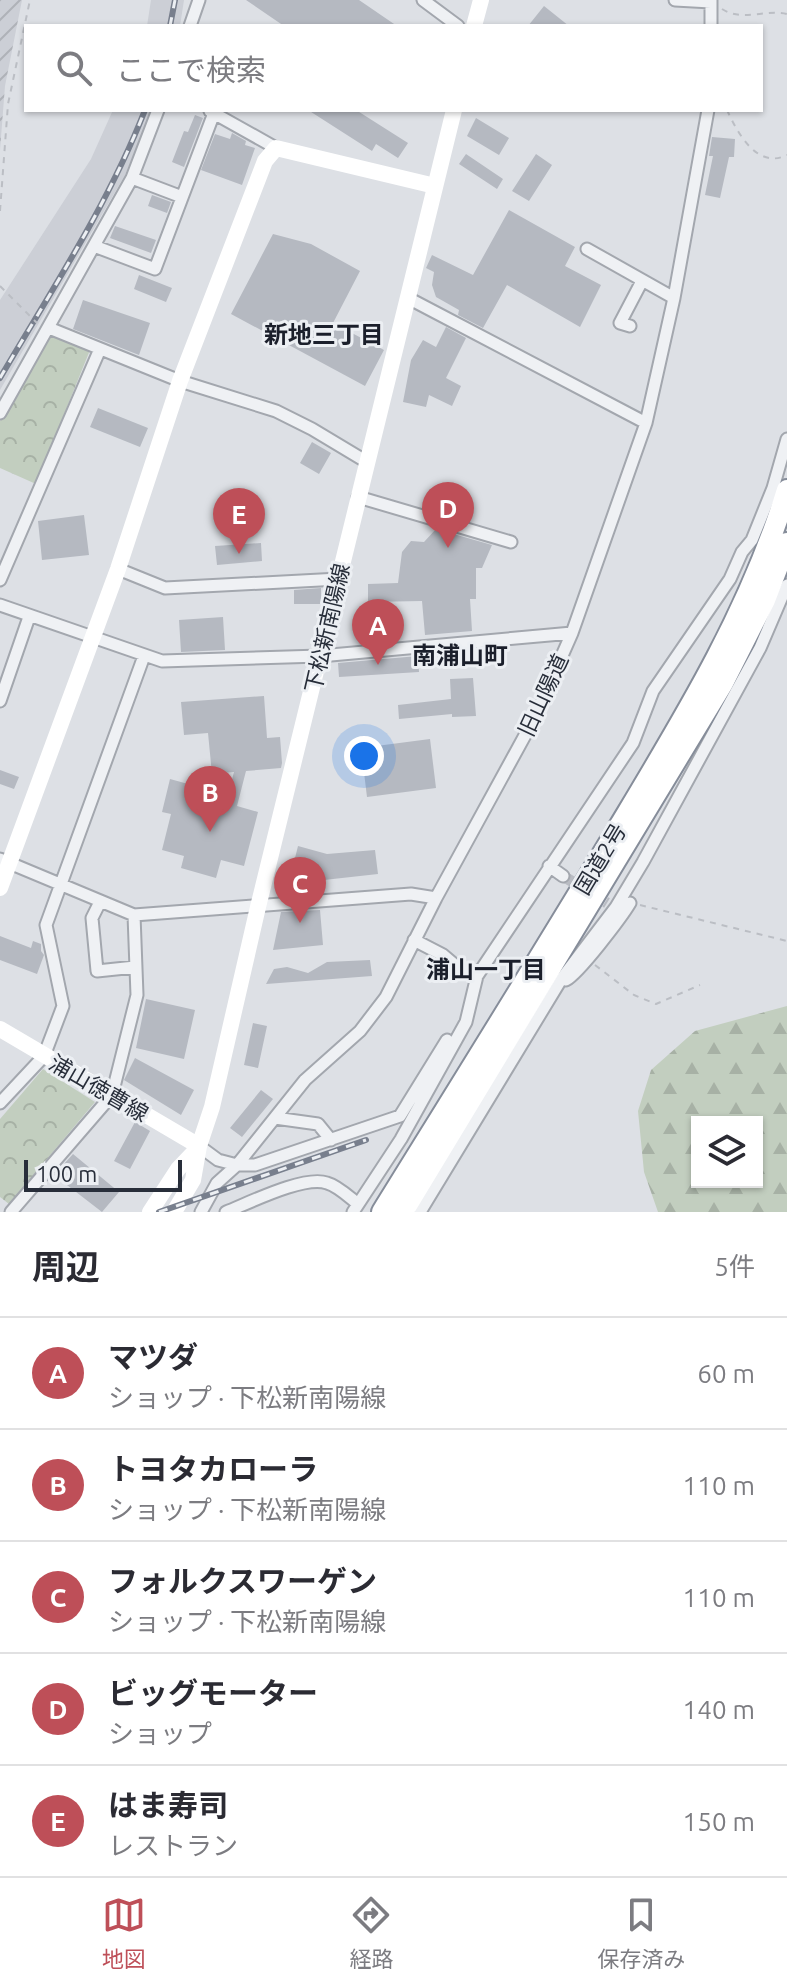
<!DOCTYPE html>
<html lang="ja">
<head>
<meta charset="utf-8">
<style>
  body { margin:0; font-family:Ubuntu,"Noto Sans JP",sans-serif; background:#f2f2f3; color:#2b2b33 }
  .controls { position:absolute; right:24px; bottom:24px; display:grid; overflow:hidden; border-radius:0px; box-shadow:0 2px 6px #0004 }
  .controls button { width:72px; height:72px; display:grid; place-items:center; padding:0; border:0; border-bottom:2px solid #e1e1e2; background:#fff; color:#2b2b33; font:40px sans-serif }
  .scale { position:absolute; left:24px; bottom:20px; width:158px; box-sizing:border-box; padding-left:8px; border:4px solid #282e3a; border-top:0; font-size:22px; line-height:28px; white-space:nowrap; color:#282e3a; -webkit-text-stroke:6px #eceff3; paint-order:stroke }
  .you { position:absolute; left:364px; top:756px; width:28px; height:28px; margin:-20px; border:6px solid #fff; border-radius:50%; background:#1a73e8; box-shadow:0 0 0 12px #1a73e833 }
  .badge { display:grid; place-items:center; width:52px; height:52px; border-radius:50%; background:#be4f58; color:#fff; font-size:26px; font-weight:700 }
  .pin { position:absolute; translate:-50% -66px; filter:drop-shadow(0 2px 4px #0008) }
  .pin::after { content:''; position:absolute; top:42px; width:28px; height:24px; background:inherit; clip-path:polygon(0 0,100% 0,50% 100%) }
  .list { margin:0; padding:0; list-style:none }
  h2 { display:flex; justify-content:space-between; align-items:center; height:104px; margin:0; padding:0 32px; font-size:34px }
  h2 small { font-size:26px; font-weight:400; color:#7c7c81 }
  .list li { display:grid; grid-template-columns:52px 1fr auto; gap:24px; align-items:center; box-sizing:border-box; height:112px; padding:0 32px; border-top:2px solid #e1e1e2 }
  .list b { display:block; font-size:30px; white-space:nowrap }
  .list p { margin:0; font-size:26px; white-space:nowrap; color:#7c7c81 }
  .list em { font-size:26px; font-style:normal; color:#7c7c81 }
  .icon { flex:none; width:44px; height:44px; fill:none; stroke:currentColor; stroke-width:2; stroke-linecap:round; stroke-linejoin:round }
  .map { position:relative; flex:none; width:787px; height:1212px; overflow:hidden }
  .search { position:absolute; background:#fff; box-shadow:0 2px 6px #0004; left:24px; right:24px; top:24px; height:88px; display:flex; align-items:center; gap:20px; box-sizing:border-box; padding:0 28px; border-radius:0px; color:#7c7c81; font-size:30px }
  .sheet { height:664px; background:#fff }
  nav { display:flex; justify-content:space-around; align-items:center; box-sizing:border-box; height:112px; border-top:2px solid #e1e1e2; background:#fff; font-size:22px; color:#7c7c81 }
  nav a { display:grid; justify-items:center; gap:4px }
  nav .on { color:#be4f58 }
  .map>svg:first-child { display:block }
</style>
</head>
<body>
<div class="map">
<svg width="787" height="1212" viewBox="0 0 787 1212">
  <defs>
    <pattern id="industrial-furrows" width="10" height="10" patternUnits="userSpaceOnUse" patternTransform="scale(2)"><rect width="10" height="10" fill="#cccfd6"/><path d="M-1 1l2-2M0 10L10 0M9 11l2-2" fill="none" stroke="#afb2b8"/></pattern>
    <pattern id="forest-firs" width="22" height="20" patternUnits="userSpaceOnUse" patternTransform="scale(2)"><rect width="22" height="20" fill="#c2cebf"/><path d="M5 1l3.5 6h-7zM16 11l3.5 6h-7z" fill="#a7b1a5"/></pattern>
    <pattern id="park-crowns" width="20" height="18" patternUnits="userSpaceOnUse" patternTransform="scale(2)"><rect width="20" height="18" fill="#c2cebf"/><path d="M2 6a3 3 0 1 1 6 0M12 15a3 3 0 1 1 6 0" fill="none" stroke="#a7b1a5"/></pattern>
  </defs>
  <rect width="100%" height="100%" fill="#dde0e5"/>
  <path fill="#cccfd6" d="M 151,0 L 184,0 L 180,26 L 147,26 Z
    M 113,110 L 152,110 L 125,175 L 0,390 L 0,300 L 91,159 Z"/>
  <path fill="url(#industrial-furrows)" d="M 0,0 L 22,0 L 5,86 L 0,150 Z"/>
  <path fill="url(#forest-firs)" fill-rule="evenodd" d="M 787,1006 L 787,1212 L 658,1212 L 644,1172 L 638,1111 L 651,1070 L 695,1031 ZM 697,1122 L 757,1122 L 757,1182 L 697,1182 Z"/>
  <path fill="url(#park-crowns)" d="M 50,334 L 90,350 L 36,484 L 0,468 L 0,421 Z
    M 43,1069 L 95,1102 L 9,1204 L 0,1197 L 0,1119 Z"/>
  <path fill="#b5b9c1" d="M 246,0 L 359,0 L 397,26 L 284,26 Z
    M 544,6 L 569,26 L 528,26 Z
    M 308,110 L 356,110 L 408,143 L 398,158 L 376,144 L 372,151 Z
    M 195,115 L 203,118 L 184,167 L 172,162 L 184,131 L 188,132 Z
    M 476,118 L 509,138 L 499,155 L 467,136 Z
    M 232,133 L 246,141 L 245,145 L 255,148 L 242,185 L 201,170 L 215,134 L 230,139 Z
    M 712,137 L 735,139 L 734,157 L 729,157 L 720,198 L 705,195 L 713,156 L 709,156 Z
    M 466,154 L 503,179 L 497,189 L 459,164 Z
    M 536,154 L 552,165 L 529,201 L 512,191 Z
    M 152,195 L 171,202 L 167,213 L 148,206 Z
    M 509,210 L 575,247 L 565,266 L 601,285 L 580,327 L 507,285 L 483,328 L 458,315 L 459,310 L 436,297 L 432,285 L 434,272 L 426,268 L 432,255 L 473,275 Z
    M 115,226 L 156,240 L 151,253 L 110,238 Z
    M 273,234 L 311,244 L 360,271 L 333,323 L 384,350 L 365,386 L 231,314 Z
    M 139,275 L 172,288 L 166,302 L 134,289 Z
    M 83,300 L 150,323 L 139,355 L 73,329 Z
    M 446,327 L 466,338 L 446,378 L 461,386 L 452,406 L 429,395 L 426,407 L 403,402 L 411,360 L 423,340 L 436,347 Z
    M 98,408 L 148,428 L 140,447 L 90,427 Z
    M 312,442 L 331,453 L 319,474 L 300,463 Z
    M 84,515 L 89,555 L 42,560 L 38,521 Z
    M 436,529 L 492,545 L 482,568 L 476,568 L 476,599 L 470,599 L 472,631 L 425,635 L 422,601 L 368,602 L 368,584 L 398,583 L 402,552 L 411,541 L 424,542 Z
    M 261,543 L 262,561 L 217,565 L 215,546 Z
    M 321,588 L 321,604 L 294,604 L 294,590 Z
    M 223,617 L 225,650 L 181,652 L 179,620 Z
    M 418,656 L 419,672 L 339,677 L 338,663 Z
    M 473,678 L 476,716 L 452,717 L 452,714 L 399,719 L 398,705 L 451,699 L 450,679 Z
    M 264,696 L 267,738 L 280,737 L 282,763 L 281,768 L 246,771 L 237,806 L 258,812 L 244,866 L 221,860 L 216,878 L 181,868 L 184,856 L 162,850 L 171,814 L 162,812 L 170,779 L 228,795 L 234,772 L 212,774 L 208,733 L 184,735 L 181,702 Z
    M 430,739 L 436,788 L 367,797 L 361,748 Z
    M 0,770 L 19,777 L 14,789 L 0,784 Z
    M 298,846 L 327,854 L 375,850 L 378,874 L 324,880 L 321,892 L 313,893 L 288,886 Z
    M 320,910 L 323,945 L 273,950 L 281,912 Z
    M 0,936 L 31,948 L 33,941 L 41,944 L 41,951 L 44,955 L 37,974 L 0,960 Z
    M 370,960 L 372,976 L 266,984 L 274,969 L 287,967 L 308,973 L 327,962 Z
    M 146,999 L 195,1010 L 184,1059 L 136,1048 Z
    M 253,1023 L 267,1026 L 258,1068 L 244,1065 Z
    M 135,1058 L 194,1090 L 181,1115 L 124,1080 Z
    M 261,1090 L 273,1099 L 242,1137 L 230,1128 Z
    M 135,1122 L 150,1131 L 130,1169 L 114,1161 Z
    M 73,1154 L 119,1192 L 102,1212 L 54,1175 Z"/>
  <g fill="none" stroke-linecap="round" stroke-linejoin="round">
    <path stroke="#b9bcc3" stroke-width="11" stroke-dasharray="11 5.5" stroke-linecap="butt" d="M 563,876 L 607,903"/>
    <g stroke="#a3a7ae" stroke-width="15">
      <path id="street" d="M 423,0 L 458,26
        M 675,0 L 711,2
        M 190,26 L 199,0
        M 711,26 L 711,0
        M 210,111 L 276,148
        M 132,178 L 182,197
        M 94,246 L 155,269 L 214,113
        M 587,249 L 674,298
        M 408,298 L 646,423
        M 630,326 L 620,323 L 642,281
        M 49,328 L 180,381 L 276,411 L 312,429 L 367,462
        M 0,413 L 132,178 L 158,110
        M 358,497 L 511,542
        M 118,569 L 165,588 L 339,579
        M 0,580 L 100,349
        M 0,605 L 162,661 L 320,656 L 572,633
        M 0,701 L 29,617
        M 0,859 L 134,915 L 411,894 L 436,898
        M 549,866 L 563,876
        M 100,902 L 92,918 L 97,971 L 135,967
        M 414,940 L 443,955 L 462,971 L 476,977
        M 566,980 C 579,973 621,918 630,903
        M 0,1103 L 44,1056 L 63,1006 L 46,925 L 144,656
        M 275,1118 L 318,1124 L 331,1140
        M 199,1146 L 218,1160 L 237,1165 L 305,1080 L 360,1031 L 386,997 L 436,898 L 535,717 L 572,633 L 646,423 L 674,298 L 708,110
        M 11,1212 L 112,1095 L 137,995 L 134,915
        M 201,1212 L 217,1183 L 237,1165 L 255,1165 L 400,1116 L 447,1040
        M 226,1212 C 249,1203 304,1175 327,1183 C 338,1186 349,1197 358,1204
        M 353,1212 L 401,1139 L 466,1022 L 477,976 L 633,743 L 653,691 L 730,579 L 742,552 L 752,540 L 773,488 L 787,439
        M 420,1212 L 562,978 L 616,907 L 643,862 L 760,648 L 787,585"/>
    </g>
    <g stroke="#868d9a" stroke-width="24">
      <path id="highway" d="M 382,1212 C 462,1083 542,955 620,825 C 685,717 750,611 787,490
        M 403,1212 L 723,683 L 765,600 L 787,543"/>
    </g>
    <path stroke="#bbbec4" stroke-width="2" stroke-dasharray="6 6" stroke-linecap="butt" d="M 722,9 C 742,22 766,9 787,14
      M 727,110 C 737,132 757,170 787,155
      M 0,211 L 8,104 L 30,0
      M 640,905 L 787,941
      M 595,965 L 634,995 L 656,1004 L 700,985"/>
    <use href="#street" stroke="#eff1f4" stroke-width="11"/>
    <path stroke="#fff" stroke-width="16" d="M 474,26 L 481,0
      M 0,888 L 118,569 L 180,381 L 265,161 L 276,148 L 435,186
      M 0,1029 L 199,1146
      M 150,1212 L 178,1169 L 198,1148
      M 174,1212 L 193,1180 L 199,1146 L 212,1107 L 258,907 L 454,110"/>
    <use href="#highway" stroke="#fff" stroke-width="20"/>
    <g stroke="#787f8d" stroke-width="6">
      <path id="rail" d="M 170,26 L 175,0
        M 0,378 C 51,291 108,205 145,110
        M 159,1212 L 366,1140"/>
    </g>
    <use href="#rail" stroke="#eceff3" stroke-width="3" stroke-dasharray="9" stroke-linecap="butt"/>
    <path stroke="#bbbec4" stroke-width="2" stroke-dasharray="6 6" stroke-linecap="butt" d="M 0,286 L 37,323"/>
  </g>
  <g text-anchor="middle" stroke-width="6" stroke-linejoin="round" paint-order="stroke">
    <g font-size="22" fill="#282e3a" stroke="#eceff3">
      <text transform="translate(327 628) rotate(-77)" y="8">下松新南陽線</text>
      <text transform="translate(543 695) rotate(-65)" y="8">旧山陽道</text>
      <text transform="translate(600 859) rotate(-59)" y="8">国道2号</text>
      <text transform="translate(99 1088) rotate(30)" y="8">浦山徳曹線</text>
    </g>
    <g font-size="24" font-weight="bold" fill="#1b1f2b" stroke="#eceff3">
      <text x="324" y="343">新地三丁目</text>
      <text x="460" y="664">南浦山町</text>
      <text x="486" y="978">浦山一丁目</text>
    </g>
  </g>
</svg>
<div class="controls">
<button><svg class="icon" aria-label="layers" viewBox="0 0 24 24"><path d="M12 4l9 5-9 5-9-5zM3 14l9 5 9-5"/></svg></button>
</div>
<div class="scale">100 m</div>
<div class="you"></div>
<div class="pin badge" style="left:378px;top:665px">A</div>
<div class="pin badge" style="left:210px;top:832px">B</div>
<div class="pin badge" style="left:300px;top:923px">C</div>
<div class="pin badge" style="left:448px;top:548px">D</div>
<div class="pin badge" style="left:239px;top:554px">E</div>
<div class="search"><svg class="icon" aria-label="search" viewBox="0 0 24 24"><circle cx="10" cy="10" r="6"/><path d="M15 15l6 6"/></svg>ここで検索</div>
</div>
<section class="sheet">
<h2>周辺<small>5件</small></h2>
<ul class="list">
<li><span class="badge">A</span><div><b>マツダ</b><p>ショップ · 下松新南陽線</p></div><em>60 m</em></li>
<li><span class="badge">B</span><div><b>トヨタカローラ</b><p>ショップ · 下松新南陽線</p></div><em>110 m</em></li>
<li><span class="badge">C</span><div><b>フォルクスワーゲン</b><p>ショップ · 下松新南陽線</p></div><em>110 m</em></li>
<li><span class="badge">D</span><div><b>ビッグモーター</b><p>ショップ</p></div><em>140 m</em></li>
<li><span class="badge">E</span><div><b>はま寿司</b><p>レストラン</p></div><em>150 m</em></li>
</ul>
</section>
<nav>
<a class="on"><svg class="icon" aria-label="map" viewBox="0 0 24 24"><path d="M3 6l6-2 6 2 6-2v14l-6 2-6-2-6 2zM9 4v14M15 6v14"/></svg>地図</a>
<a><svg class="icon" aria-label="directions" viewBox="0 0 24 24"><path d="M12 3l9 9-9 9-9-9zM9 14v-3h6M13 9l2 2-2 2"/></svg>経路</a>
<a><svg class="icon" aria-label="saved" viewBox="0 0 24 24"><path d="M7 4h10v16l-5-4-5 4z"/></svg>保存済み</a>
</nav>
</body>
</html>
